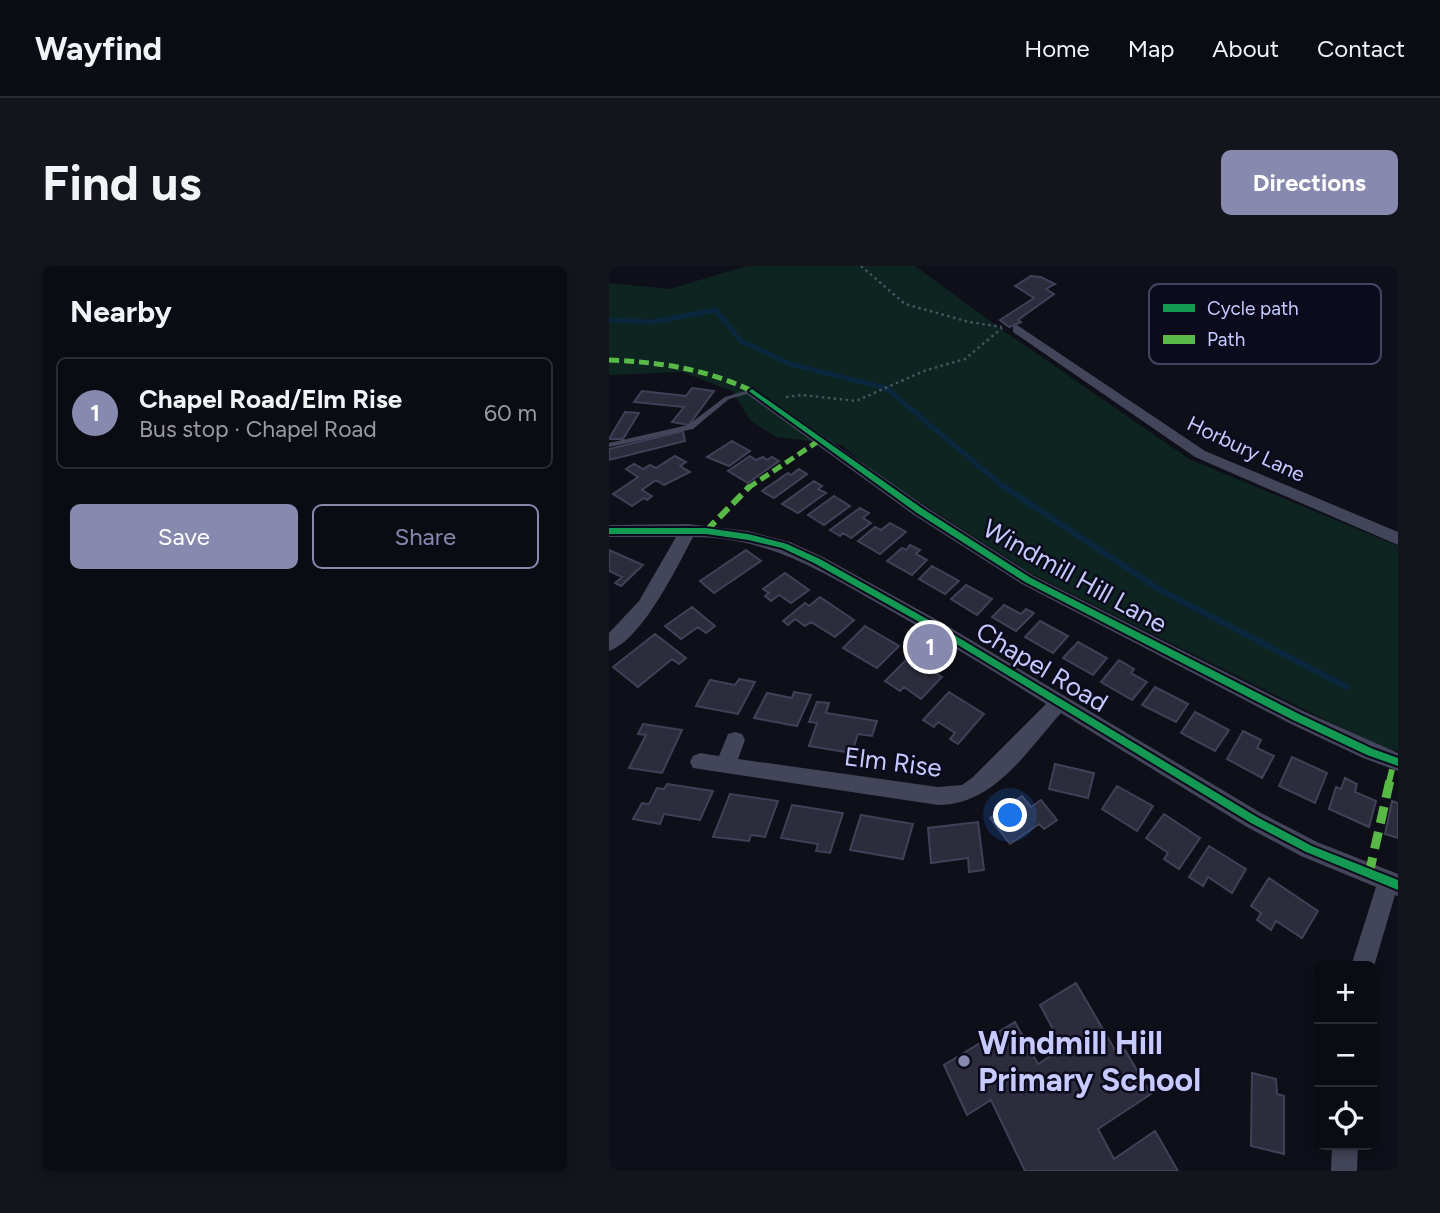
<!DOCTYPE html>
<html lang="en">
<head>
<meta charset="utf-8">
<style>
  body { margin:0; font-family:Figtree,sans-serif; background:#14141c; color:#f1f3f6 }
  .controls { position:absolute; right:21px; bottom:21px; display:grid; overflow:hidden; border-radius:10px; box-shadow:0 4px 10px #0003 }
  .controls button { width:63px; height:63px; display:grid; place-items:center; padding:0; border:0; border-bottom:2px solid #2b2b33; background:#0b0b13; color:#f1f3f6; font:35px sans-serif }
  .you { position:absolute; left:402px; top:550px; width:24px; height:24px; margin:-18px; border:5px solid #fff; border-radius:50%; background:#1a73e8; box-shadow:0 0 0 10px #1a73e833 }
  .badge { display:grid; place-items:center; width:46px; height:46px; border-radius:50%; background:#8789ae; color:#fff; font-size:23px; font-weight:700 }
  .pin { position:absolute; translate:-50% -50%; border:4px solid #fff; box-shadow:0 2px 7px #0006 }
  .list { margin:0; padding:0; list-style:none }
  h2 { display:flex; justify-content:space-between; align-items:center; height:91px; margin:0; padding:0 28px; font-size:30px }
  h2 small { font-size:23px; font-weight:400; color:#9a9ba0 }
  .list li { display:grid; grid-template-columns:46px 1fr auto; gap:21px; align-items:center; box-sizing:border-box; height:112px; margin:0 14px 14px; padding:0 14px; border:2px solid #2b2b33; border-radius:10px }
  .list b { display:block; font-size:26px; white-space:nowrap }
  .list p { margin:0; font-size:23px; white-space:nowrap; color:#9a9ba0 }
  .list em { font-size:23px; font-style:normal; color:#9a9ba0 }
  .actions { display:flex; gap:14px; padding:21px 28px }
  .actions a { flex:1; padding:16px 0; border:2px solid #8789ae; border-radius:10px; text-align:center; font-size:24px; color:#8789ae }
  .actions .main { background:#8789ae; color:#fff }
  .icon { flex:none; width:38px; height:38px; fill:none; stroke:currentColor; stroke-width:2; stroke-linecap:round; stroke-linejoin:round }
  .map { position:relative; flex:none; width:789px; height:905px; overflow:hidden; border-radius:10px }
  header { display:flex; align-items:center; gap:42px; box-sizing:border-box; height:98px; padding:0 35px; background:#0b0b13; border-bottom:2px solid #2b2b33 }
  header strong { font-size:33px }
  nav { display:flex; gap:38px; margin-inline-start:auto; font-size:24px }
  .intro { display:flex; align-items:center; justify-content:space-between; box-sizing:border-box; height:168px; padding:0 42px }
  h1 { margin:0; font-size:49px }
  .button { padding:18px 32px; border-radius:10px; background:#8789ae; color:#fff; font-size:24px; font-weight:700 }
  main { display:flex; gap:42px; padding:0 42px }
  aside { flex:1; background:#0b0b13; border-radius:10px; box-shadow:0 4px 10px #0003 }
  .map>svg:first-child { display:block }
</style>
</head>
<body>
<header>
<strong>Wayfind</strong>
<nav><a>Home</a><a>Map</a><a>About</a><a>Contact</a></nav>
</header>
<div class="intro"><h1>Find us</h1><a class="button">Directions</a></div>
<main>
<aside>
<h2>Nearby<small></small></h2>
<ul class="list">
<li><span class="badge">1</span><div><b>Chapel Road/Elm Rise</b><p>Bus stop · Chapel Road</p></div><em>60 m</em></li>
</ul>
<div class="actions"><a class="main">Save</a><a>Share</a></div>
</aside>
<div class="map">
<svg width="789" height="905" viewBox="0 0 789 905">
  <rect width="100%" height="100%" fill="#0f0f19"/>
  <path fill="#0e2421" d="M 137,0 L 306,0 L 392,63 L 580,193 L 789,280 L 789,485 L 771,481 L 425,309 L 261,204 L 233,179 L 167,171 L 142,155 L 123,125 L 73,106 L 0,109 L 0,17 L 61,23 Z"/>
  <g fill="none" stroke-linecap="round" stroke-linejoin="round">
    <path stroke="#0a273e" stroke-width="5" d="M 0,54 L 44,56 L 107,44 L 132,75 L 181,98 L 277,122 L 396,222"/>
    <path stroke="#0a273e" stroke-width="6" d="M 394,220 L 553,325 L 738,421"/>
  </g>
  <path fill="#2c2c3d" stroke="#414058" stroke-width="2" d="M 422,10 L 432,11 L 446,18 L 437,23 L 445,28 L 409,54 L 412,56 L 400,61 L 391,54 L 425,32 L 406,20 Z
    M 83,122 L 105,125 L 80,159 L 63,156 L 75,141 L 25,136 L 33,125 L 77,130 Z
    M 16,146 L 30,147 L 14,173 L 0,173 Z
    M 74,165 L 76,175 L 0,194 L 0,183 Z
    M 123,175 L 141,185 L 120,200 L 98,191 Z
    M 66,190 L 77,196 L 71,200 L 81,206 L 55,219 L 47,214 L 33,224 L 43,230 L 38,234 L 35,232 L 23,240 L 4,228 L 29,211 L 17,203 L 25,198 L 34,203 L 41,199 L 47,202 Z
    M 141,190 L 147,194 L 154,191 L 158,194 L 163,191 L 170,195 L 139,217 L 119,205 Z
    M 190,203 L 198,208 L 165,232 L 153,225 L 179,207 L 182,209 Z
    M 205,215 L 213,220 L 209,223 L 217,227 L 189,247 L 173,238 Z
    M 225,230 L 241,240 L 215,259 L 199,249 Z
    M 251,242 L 260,247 L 254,252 L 262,257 L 242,272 L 234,267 L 231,270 L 221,264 Z
    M 281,257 L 297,266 L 271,288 L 249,275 L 266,261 L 272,264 Z
    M 301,279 L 311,284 L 307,288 L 318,294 L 303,309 L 278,295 L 293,282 L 297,284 Z
    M 0,284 L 34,299 L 12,320 L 6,317 L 13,311 L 0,305 Z
    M 137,284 L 152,295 L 105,327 L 91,315 Z
    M 323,300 L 350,315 L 336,328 L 310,313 Z
    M 176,307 L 200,324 L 182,337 L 170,329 L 162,335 L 156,330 L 160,327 L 154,323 Z
    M 357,319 L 383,333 L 368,349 L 342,333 Z
    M 211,331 L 245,354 L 226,371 L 202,356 L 196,360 L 186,353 L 179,359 L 174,355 L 196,337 L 200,340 Z
    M 395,339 L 412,348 L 417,343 L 425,347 L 407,365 L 383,351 Z
    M 83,341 L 106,360 L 97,367 L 89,361 L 72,373 L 56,360 Z
    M 431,355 L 459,370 L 444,387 L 416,371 Z
    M 256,360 L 290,380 L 268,402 L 234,382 Z
    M 46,368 L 77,392 L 70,398 L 63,393 L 29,421 L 4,401 Z
    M 469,376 L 498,392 L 484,409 L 454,392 Z
    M 300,391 L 333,411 L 312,433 L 295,421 L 291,425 L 276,415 Z
    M 510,394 L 525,403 L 522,407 L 538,416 L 523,434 L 492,416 Z
    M 130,413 L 146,416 L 129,448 L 87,440 L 101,414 L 126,419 Z
    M 546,421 L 579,438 L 567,456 L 533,439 Z
    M 185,426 L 202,429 L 188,460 L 145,452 L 158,427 L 183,432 Z
    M 340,426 L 375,448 L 349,478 L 341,473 L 346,467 L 329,456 L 325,461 L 314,454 Z
    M 208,436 L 220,437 L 217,447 L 268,455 L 263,470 L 249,468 L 243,487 L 200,480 L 208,457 L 200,456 Z
    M 586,446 L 620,464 L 606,485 L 572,467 Z
    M 34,458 L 73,464 L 53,507 L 20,502 L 37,469 L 29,468 Z
    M 634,465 L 652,474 L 648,482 L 665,490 L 653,512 L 618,493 Z
    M 683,491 L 718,507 L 706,537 L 670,520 Z
    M 446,498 L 485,507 L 479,532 L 440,523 Z
    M 736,512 L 748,518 L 746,526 L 767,535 L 760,561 L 720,543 L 727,521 L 732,523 Z
    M 58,518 L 104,525 L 91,554 L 55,548 L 51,558 L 24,553 L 33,537 L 40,538 L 48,522 L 55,523 Z
    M 508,520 L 544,540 L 528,565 L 493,543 Z
    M 121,528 L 169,535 L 156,571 L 142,569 L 140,575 L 104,571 Z
    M 413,530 L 422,541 L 432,534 L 448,554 L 435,563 L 430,558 L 401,578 L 381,552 Z
    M 783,535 L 789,537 L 789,572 L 776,568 Z
    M 183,539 L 234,547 L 221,587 L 207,585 L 209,578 L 172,572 Z
    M 555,548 L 591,572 L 570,603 L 555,593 L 559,587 L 537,572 Z
    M 252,549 L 304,558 L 294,593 L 241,584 Z
    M 369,556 L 375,604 L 360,606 L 359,592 L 322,597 L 319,562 Z
    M 600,580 L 637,603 L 623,627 L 599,611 L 594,620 L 580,611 Z
    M 660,612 L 709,645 L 693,672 L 667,655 L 662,664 L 648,654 L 652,647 L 642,640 Z
    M 467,717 L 509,789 L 516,784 L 542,828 L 489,863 L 505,893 L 546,865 L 569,905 L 416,905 L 382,834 L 358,849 L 335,799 L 406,756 L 429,798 L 454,782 L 431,739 Z
    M 643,807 L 667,813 L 668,828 L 675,830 L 675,888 L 642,880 Z"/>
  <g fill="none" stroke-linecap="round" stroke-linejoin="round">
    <path stroke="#42555e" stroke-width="2.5" stroke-dasharray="2.5 3.5" stroke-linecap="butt" d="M 252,0 L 296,38 L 360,56 L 393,61
      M 177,131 L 193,129 L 247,135 L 315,105 L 356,93 L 393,62"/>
    <path fill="#43455a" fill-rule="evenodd" d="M 143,123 L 145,124 L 145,126 L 120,133 L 84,163 L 0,181 L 0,177 L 79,159 L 116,131 Z"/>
    <path fill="#43455a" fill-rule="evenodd" d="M 408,59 L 596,185 L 789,266 L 789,279 L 586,191 L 404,66 L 404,60 Z
      M 143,121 L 317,241 L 425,310 L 694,445 L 789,487 L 789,505 L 754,492 L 680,457 L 413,318 L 305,249 L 138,128 L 136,125 Z
      M 79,258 L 139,265 L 181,276 L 214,291 L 330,355 L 652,547 L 708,576 L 789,608 L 789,630 L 786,629 L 763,707 L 763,700 L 742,700 L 767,621 L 692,590 L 638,561 L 452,447 C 418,485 385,539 329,539 L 84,502 L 81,496 L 84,490 L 91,487 L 110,490 L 119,468 L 126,466 L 133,468 L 136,474 L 129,493 L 329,521 L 353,519 L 363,512 L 437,438 C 384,405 331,372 277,342 C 213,306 159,271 84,271 C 68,301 33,374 0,385 L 0,367 L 30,335 L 67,271 L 0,271 L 0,259 Z
      M 723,879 L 749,879 L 748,905 L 722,905 Z"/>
    <path stroke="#58b947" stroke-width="5" stroke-dasharray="10 5" stroke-linecap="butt" d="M 0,94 C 51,96 97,103 143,125
      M 139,222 L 211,174"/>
    <path stroke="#58b947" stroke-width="6" stroke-dasharray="13 6" stroke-linecap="butt" d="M 97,265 L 141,220
      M 780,516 L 785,495"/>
    <path stroke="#58b947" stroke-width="9" stroke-dasharray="17 9" stroke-linecap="butt" d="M 760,608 L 781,514"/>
    <g stroke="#0b0b1d" stroke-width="4">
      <path id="cycleway" d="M 143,123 L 314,243 L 422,312 L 690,448 L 764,483 L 789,492 L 789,500 L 758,489 L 684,454 L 416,316 L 308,247 L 141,126 L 140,125 Z
        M 0,262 L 97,262 L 139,268 L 178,278 L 211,293 L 327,358 L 648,551 L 703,580 L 789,614 L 789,624 L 697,586 L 642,557 L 321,362 L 205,297 L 173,282 L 139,274 L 97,268 L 0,268 Z"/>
    </g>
    <use href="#cycleway" fill="#139951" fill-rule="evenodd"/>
  </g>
  <circle fill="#8789ae" stroke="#0b0b1d" stroke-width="2.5" cx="355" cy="795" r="7"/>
  <g text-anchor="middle" stroke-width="5" stroke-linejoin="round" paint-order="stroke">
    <g font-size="21" fill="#c7caff" stroke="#0b0b1d">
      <text transform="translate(637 183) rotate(25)" y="7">Horbury Lane</text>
    </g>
    <g font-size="26" fill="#c7caff" stroke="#0b0b1d">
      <text transform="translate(466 310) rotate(29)" y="9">Windmill Hill Lane</text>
      <text transform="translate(433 401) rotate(31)" y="9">Chapel Road</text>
      <text transform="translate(284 496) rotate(7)" y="9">Elm Rise</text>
    </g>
    <g font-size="32" font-weight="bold" fill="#c7caff" stroke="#0b0b1d" text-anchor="start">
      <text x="369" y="788">Windmill Hill<tspan x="369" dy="37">Primary School</tspan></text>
    </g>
  </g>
  <rect x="540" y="18" width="232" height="80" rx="10" fill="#0b0b1d" stroke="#434461" stroke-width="2"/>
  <rect x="554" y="38" width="32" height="8" fill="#139951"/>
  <rect x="554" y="69" width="32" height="9" fill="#58b947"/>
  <g font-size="19" fill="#c7caff">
    <text x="598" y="49">Cycle path</text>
    <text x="598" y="80">Path</text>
  </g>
</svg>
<div class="controls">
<button>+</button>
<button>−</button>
<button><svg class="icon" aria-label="locate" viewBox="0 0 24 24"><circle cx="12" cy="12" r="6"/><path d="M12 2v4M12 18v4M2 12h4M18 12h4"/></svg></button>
</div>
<div class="you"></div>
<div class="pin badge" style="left:321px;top:381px">1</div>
</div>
</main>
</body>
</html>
